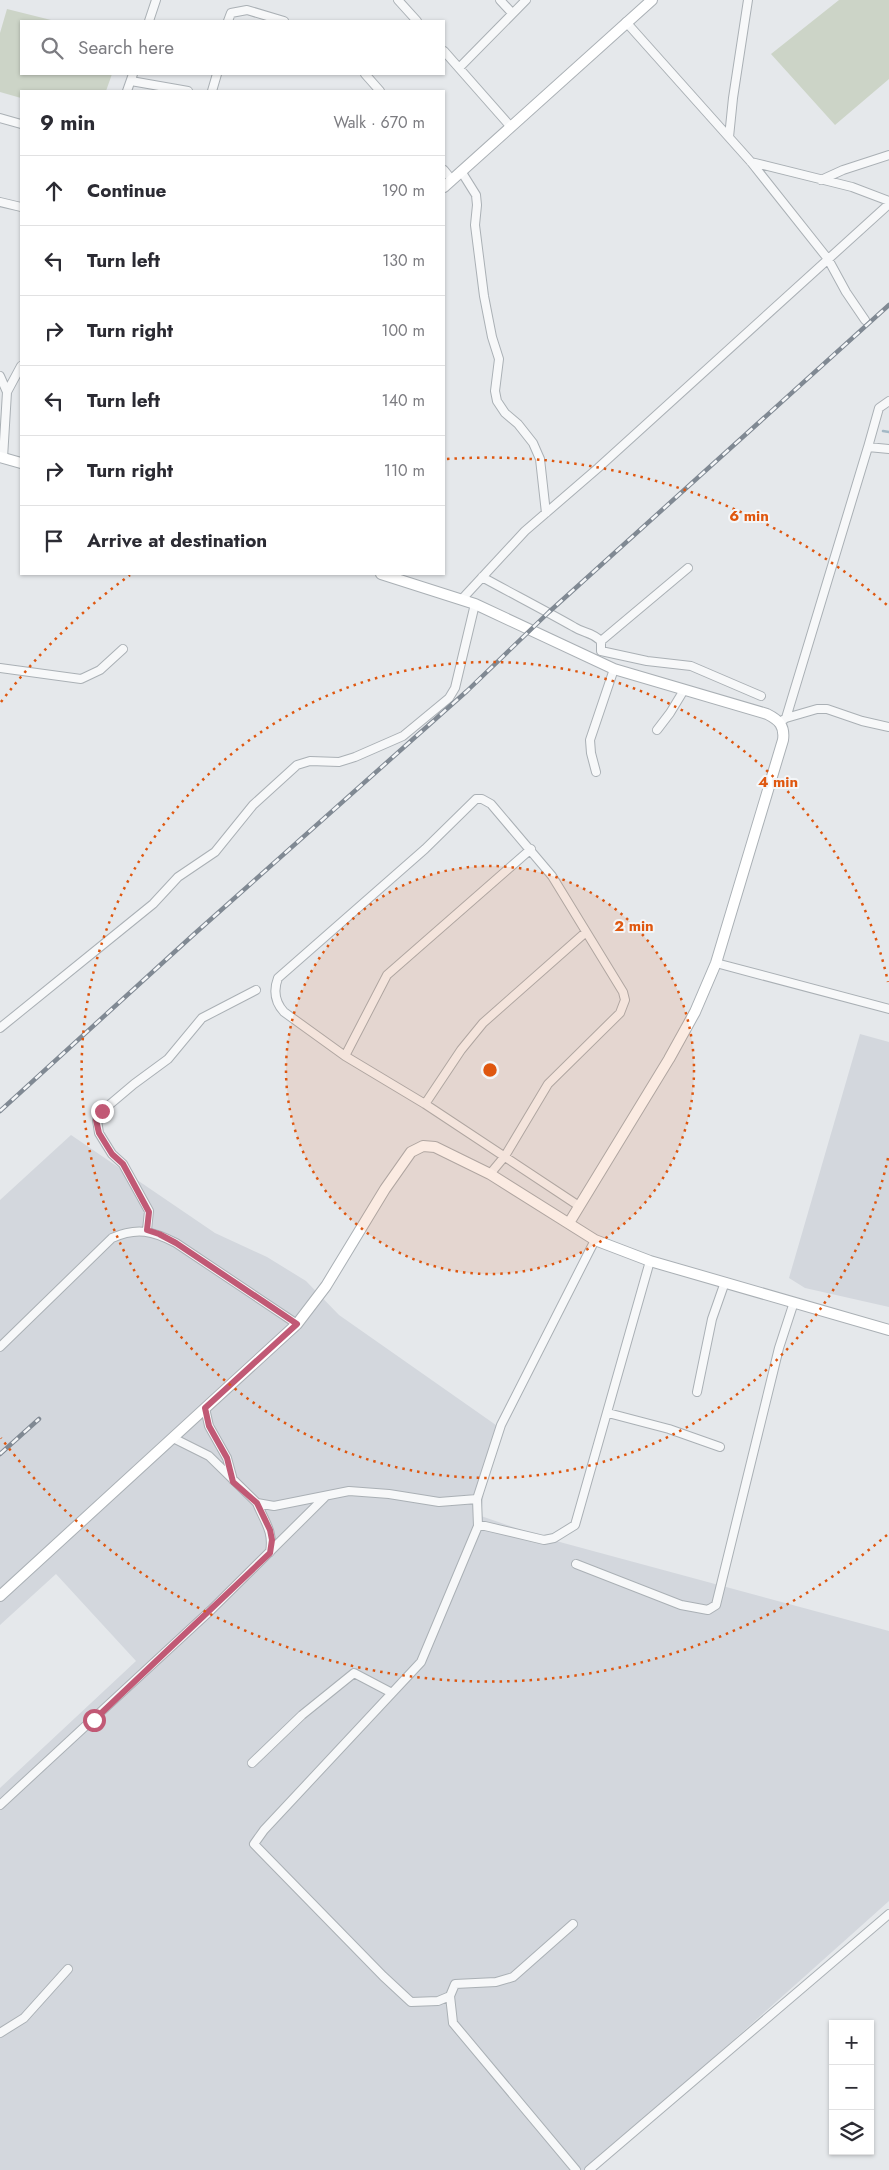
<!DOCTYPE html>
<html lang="en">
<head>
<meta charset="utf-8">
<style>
  body { margin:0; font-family:Jost,sans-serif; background:#f2f2f3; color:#2b2b33 }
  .controls { position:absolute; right:15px; bottom:15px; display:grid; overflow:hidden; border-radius:0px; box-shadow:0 1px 4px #0004 }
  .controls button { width:45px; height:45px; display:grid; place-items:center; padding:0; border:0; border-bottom:1px solid #e1e1e2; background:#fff; color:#2b2b33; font:25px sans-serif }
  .stop { position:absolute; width:15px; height:15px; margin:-11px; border:4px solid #c15975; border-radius:50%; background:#fff }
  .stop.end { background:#c15975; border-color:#fff; box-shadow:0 1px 5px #0008 }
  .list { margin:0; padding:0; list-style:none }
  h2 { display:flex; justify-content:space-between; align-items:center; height:65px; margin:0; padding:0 20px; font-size:21px }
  h2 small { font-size:16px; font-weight:400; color:#7c7c81 }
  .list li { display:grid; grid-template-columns:32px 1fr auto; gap:15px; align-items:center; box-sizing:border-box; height:70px; padding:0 20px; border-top:1px solid #e1e1e2 }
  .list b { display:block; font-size:19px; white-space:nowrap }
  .list em { font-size:16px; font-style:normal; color:#7c7c81 }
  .icon { flex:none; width:28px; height:28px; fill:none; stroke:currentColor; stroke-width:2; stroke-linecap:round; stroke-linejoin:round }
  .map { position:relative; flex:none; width:889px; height:2170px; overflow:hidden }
  .search { position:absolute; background:#fff; box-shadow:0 1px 4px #0004; left:20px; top:20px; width:425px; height:55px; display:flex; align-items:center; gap:12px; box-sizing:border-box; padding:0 18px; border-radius:0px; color:#7c7c81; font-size:19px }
  .panel { position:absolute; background:#fff; box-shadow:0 1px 4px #0004; left:20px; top:90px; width:425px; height:485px; border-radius:0px }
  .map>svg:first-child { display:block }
</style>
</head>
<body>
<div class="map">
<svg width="889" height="2170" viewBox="0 0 889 2170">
  <rect width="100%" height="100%" fill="#e5e8eb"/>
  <path fill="#d3d7dd" d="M 860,1034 L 889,1042 L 889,1307 L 805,1288 L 789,1278 Z
    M 71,1135 L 215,1233 L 267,1257 L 306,1281 L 339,1315 L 503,1430 L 486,1473 L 481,1516 L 545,1538 L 889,1631 L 889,1901 L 588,2170 L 0,2170 L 0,1788 L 136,1661 L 56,1574 L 0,1625 L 0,1200 Z"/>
  <path fill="#ccd4c7" d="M 839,0 L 889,0 L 889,79 L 835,125 L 771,54 Z
    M 7,9 L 55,21 L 21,21 L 21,74 L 112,74 L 106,91 L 21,91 L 21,98 L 0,92 L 0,33 Z"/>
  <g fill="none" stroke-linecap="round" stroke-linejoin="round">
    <path stroke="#a4b9c6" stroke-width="2.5" d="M 883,431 L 889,432"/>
    <g stroke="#aab0b5" stroke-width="10">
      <path id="street" d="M 398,0 L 417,21
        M 500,0 L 512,13
        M 149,21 L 156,0
        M 228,21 L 231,13 L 247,10 L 284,21
        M 626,22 L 751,162 L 828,259 L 846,292 L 865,320
        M 444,51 L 511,127
        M 459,68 L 526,0
        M 365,74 L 380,91
        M 131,81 L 188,91
        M 127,91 L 133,74
        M 212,91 L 217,74
        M 0,118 L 21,124
        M 729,137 L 733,98 L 748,0
        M 751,162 L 852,187 L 889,201
        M 444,170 L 452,180
        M 461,171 L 476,195 L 477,205 L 475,225 L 484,296 L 492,337 L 499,359 L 495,391 L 497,401 L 505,413 L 518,424 L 533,443 L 540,459 L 546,513
        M 821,180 L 843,170 L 889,155
        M 0,202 L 21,207
        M 0,376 L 7,392 L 3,458
        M 7,392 L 21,366
        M 868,447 L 879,408 L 889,401
        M 482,577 C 513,594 544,610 574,627 C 585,634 590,631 601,641 L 601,651 L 647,661 L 691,666 L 761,696
        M 462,599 L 525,531 L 598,468 L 889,204
        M 601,641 L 688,568
        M 0,668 L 81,679 L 100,670 L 123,649
        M 786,718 L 817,709 L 827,709 L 862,721 L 889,727
        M 780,722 L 786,718 L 868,447 L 889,449
        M 657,730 L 670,713 L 684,690
        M 596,772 L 591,753 L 590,740 L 614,669
        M 716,963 L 889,1009
        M 0,1028 L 153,904 L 178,877 L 215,852 L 253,805 L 297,765 L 310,761 L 339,762 L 355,757 L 403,736 L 449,698 L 455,688 L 475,604
        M 345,1056 L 387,975 L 531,849
        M 425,1104 L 461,1050 L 483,1023 L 586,932
        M 490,1174 L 505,1156 L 548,1084 L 620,1013 L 625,1000 L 623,992 L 552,876 L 491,804 L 482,799 L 476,799 L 425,849 L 278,978 C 273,991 275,1002 284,1012 L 345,1056 L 425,1104 L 579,1206
        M 147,1230 L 149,1211 L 123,1164 L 112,1154 L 99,1133 L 97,1120 L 102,1111 L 134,1084 L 168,1059 L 202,1018 L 256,990
        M 0,1347 L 112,1238 C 137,1227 153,1231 176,1243 L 297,1324
        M 697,1392 L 712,1319 L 725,1282
        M 205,1408 L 209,1426 L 227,1458 L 233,1480
        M 608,1413 L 669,1429 L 720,1447
        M 173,1438 L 209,1456 L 257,1503 L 274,1506 L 349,1491 L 389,1494 L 439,1502 L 477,1499 L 501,1425 L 595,1240
        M 257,1503 C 264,1521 274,1531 270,1552
        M 478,1526 L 485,1526 L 544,1540 L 554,1538 L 575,1525 L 650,1261
        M 576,1564 L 681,1605 L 708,1610 L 716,1605 L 779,1348 L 794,1302
        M 252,1763 L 302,1715 L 354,1673 L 392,1693
        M 0,1805 L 211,1610 L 325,1497
        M 573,1924 L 513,1977 L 496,1982 L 455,1984 L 450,1996 L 453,2023 L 576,2170
        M 450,1996 L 438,2001 L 411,2002 L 383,1976 L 254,1844 L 264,1830 L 421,1662 L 478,1526 L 477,1499
        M 0,2033 L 24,2018 L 68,1969
        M 589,2170 L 889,1914"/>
    </g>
    <g stroke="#aab0b5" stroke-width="12">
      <path id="secondary" d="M 444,187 L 652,0
        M 0,457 L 21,463
        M 381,574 L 475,604 L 614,669 L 767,714 C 779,720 785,726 783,740 L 716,963 L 695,1012 L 669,1059 L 569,1223
        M 0,1596 L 297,1324 L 326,1286 L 385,1189 L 411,1152 L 423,1146 L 435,1147 L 490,1174 L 595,1240 L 650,1261 L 889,1330"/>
    </g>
    <use href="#street" stroke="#f7f8f9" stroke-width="8"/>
    <use href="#secondary" stroke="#fff" stroke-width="10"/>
    <g stroke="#808993" stroke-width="4.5">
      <path id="rail" d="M 0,1111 L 192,936 L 467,691 L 549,612 L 889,305
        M 0,1454 L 39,1419"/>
    </g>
    <use href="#rail" stroke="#f4f6f8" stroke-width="2.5" stroke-dasharray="8" stroke-linecap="butt"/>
  </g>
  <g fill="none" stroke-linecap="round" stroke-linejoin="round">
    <path stroke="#c15975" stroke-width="6" d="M 94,1720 L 270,1553 L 272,1540 L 270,1530 L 257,1503 L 233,1482 L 227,1458 L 209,1426 L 205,1408 L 297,1324 L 176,1243 L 159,1234 L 147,1230 L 149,1212 L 123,1164 L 112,1154 L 99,1133 L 96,1120 L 102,1111"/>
  </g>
  <circle cx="490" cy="1070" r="204" fill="#df570f" fill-opacity=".12"/>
  <g fill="none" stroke="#df570f" stroke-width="2.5" stroke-dasharray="2.5 5">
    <circle cx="490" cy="1070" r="204"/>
    <path d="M888 1158A408 408 0 1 1 888 982"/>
    <path d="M887 1535A612 612 0 0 1 1 1438M1 702A612 612 0 0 1 130 575M447 459A612 612 0 0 1 887 605"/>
  </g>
  <circle cx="490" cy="1070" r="8" fill="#df570f" stroke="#f4f6f8" stroke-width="2.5"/>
  <g font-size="15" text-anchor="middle" font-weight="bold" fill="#df570f" stroke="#f4f6f8" stroke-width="4" stroke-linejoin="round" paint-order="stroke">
    <text x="749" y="521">6 min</text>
    <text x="778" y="787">4 min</text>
    <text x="634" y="931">2 min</text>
  </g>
</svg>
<div class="controls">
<button>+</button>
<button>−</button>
<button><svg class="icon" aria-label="layers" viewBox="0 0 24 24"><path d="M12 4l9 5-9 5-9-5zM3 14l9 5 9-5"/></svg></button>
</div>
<div class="stop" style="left:94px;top:1720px"></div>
<div class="stop end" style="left:102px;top:1111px"></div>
<div class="search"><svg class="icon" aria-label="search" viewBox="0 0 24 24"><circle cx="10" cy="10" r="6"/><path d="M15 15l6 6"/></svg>Search here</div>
<section class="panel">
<h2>9 min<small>Walk · 670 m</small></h2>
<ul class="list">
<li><svg class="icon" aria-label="ahead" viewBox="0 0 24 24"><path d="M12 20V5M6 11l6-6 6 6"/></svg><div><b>Continue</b></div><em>190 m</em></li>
<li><svg class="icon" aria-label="left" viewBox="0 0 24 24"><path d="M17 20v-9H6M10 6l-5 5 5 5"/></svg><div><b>Turn left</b></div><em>130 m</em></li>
<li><svg class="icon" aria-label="right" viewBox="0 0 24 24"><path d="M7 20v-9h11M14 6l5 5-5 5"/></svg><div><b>Turn right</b></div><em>100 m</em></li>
<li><svg class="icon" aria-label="left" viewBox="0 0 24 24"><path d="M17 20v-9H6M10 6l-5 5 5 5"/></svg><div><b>Turn left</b></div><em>140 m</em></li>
<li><svg class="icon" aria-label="right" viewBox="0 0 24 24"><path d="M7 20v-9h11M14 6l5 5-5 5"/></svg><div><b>Turn right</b></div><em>110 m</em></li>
<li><svg class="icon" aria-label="arrive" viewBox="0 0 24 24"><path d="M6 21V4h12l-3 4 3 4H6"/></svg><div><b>Arrive at destination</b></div></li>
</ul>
</section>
</div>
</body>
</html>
